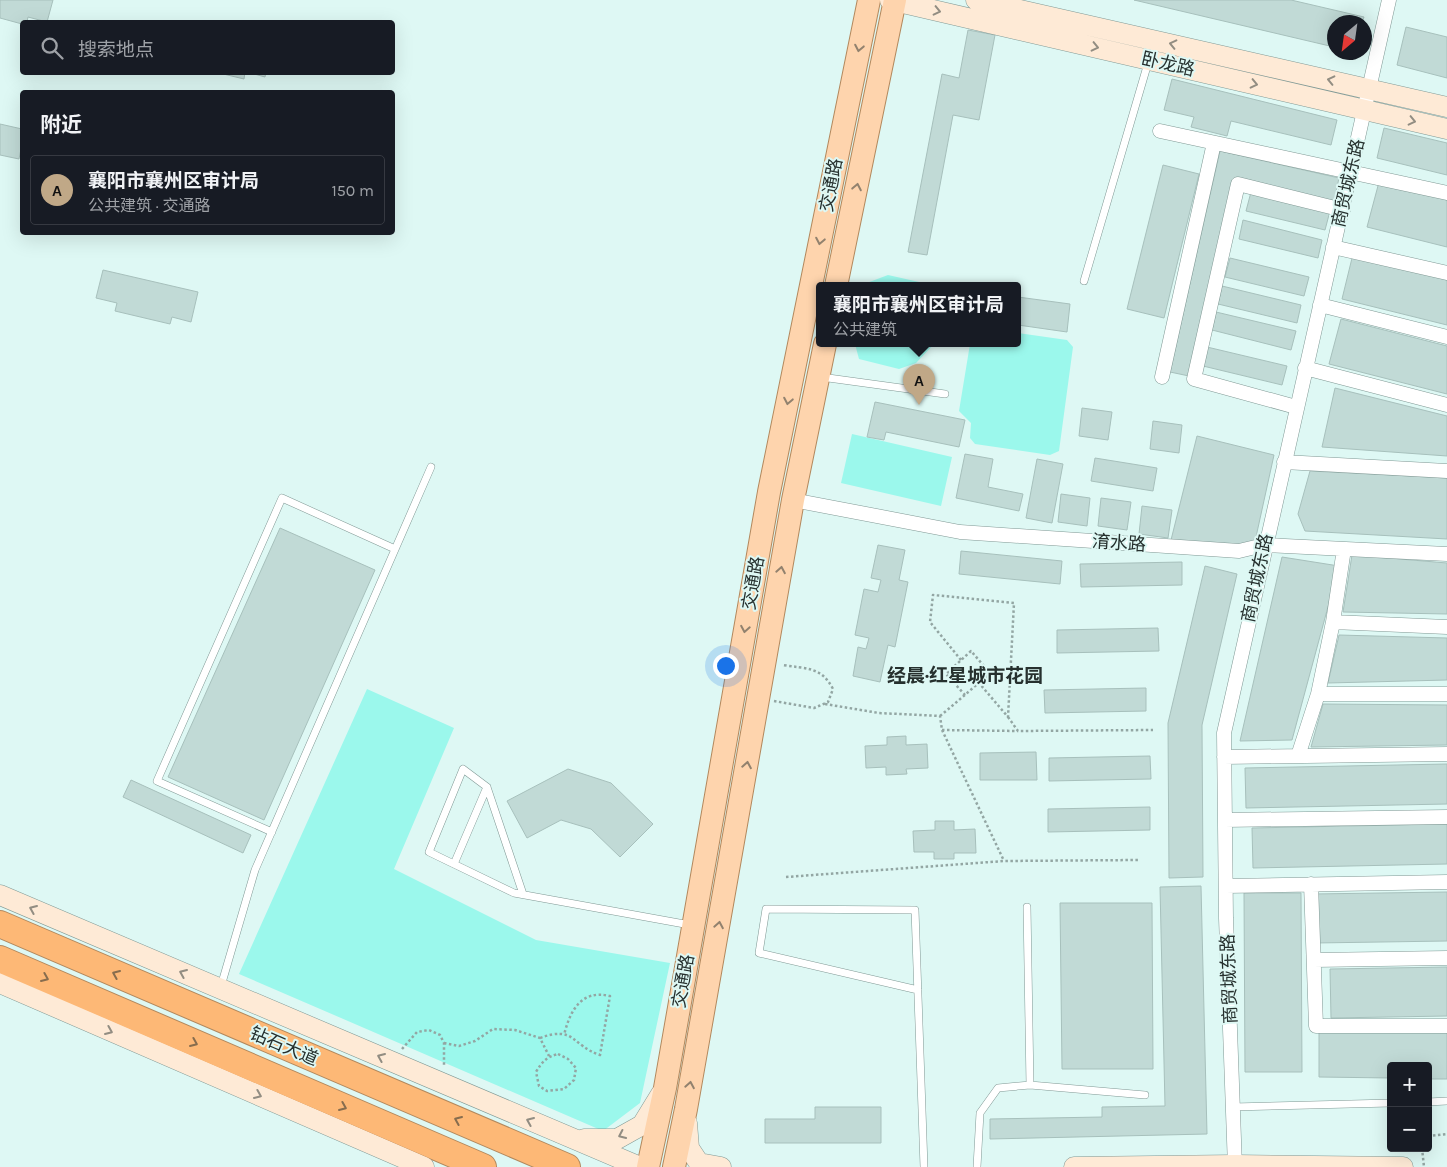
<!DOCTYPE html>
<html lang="zh">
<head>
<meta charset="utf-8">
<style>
  body { margin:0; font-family:Karla,"Noto Sans SC",sans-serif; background:#20242c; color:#f1f3f6 }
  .controls { position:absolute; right:15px; bottom:15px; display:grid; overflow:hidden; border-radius:5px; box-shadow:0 5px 20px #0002 }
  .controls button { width:45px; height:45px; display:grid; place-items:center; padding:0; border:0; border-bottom:1px solid #363941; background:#171b24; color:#f1f3f6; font:25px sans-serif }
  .compass { position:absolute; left:1327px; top:15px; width:45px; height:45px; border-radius:50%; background:#171b24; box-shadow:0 5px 20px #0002; rotate:209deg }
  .you { position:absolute; left:725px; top:665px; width:18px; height:18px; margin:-12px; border:4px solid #fff; border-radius:50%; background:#1a73e8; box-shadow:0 0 0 8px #1a73e833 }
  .badge { display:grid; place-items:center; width:32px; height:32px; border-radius:50%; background:#c0a887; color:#111; font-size:16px; font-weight:700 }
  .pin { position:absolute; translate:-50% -41px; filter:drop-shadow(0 1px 2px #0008) }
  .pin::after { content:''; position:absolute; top:26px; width:18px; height:15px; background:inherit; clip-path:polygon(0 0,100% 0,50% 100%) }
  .popup { position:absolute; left:816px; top:282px; width:205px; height:65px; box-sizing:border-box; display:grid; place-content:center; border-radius:5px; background:#171b24; filter:drop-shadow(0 1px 4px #0005); font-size:16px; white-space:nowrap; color:#9ea1a6 }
  .popup b { font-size:19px; color:#f1f3f6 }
  .popup::after { content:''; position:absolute; left:50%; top:100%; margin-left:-10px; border:10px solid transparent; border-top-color:#171b24 }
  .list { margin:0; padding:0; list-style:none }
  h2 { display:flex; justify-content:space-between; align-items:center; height:65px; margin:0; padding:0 20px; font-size:21px }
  h2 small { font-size:16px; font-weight:400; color:#9ea1a6 }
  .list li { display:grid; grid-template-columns:32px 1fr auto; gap:15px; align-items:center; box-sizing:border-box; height:70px; margin:0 10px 10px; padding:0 10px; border:1px solid #363941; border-radius:5px }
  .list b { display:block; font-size:19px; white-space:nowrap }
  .list p { margin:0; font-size:16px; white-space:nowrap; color:#9ea1a6 }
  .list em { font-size:16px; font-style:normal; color:#9ea1a6 }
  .icon { flex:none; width:28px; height:28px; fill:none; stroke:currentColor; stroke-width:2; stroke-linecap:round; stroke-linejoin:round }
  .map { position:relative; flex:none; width:1447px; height:1167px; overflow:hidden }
  .search { position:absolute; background:#171b24; box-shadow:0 5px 20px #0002; left:20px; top:20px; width:375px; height:55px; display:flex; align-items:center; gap:12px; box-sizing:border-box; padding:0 18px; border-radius:5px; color:#9ea1a6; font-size:19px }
  .panel { position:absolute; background:#171b24; box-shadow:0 5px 20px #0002; left:20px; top:90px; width:375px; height:145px; border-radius:5px }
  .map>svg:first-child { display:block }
</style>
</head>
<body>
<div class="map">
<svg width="1447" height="1167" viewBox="0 0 1447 1167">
  <rect width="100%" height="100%" fill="#def8f4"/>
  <path fill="#9bf8ec" d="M 888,275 L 928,284 L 931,286 L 864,286 L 864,284 Z
    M 1018,333 L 1067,340 L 1073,347 L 1059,451 L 1050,455 L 975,444 L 970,438 L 971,423 L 959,411 L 970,344 L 1018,344 Z
    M 855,344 L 934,344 L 916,363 L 899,369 L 859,359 Z
    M 852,434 L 952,457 L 941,506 L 841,483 Z
    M 367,689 L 454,728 L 394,869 L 536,940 L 670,963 L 640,1103 L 603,1131 L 239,974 Z"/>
  <path fill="#c1dad6" stroke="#a7c0bc" d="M 0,0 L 53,0 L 47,22 L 28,17 L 27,22 L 22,24 L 0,18 Z
    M 1134,0 L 1291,0 L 1364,17 L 1362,22 L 1334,22 L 1334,47 Z
    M 1406,27 L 1447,37 L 1447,78 L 1397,65 Z
    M 968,30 L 995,35 L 979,120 L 953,115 L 927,255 L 908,252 L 942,74 L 959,78 Z
    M 215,72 L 245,72 L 244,79 Z
    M 247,72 L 266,72 L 265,77 Z
    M 1172,79 L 1337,120 L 1331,145 L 1231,121 L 1227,136 L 1191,127 L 1194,117 L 1164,110 Z
    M 0,124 L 22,129 L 22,144 L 19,159 L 0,155 Z
    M 1384,128 L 1447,143 L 1447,175 L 1377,158 Z
    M 1220,151 L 1339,178 L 1334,201 L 1234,178 L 1189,376 L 1170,372 Z
    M 1163,165 L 1199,174 L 1164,318 L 1127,309 Z
    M 1379,182 L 1447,199 L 1447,247 L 1367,227 Z
    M 1251,192 L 1330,211 L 1325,230 L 1246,211 Z
    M 1243,220 L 1322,240 L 1318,258 L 1239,239 Z
    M 1353,254 L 1447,277 L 1447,325 L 1342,299 Z
    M 1230,258 L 1309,277 L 1304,296 L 1225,277 Z
    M 103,270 L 198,292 L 191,322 L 172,317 L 170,324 L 115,311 L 117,303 L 96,298 Z
    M 1222,286 L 1301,305 L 1297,323 L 1218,304 Z
    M 1018,297 L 1070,304 L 1067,332 L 1018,325 Z
    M 1216,312 L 1296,331 L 1291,350 L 1212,330 Z
    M 1341,319 L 1447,346 L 1447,394 L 1329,364 Z
    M 1207,347 L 1287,366 L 1282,385 L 1203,366 Z
    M 1335,388 L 1447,416 L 1447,456 L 1322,447 Z
    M 875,402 L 965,420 L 959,447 L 886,432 L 884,440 L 867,437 Z
    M 1082,408 L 1112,412 L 1108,440 L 1079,436 Z
    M 1153,421 L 1182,425 L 1179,453 L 1150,449 Z
    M 1197,436 L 1274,455 L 1254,546 L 1171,540 Z
    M 965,454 L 993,459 L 988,487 L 1023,494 L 1019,511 L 956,498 Z
    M 1095,458 L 1157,468 L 1153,491 L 1091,481 Z
    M 1037,459 L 1063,464 L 1052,523 L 1026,518 Z
    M 1310,471 L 1447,478 L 1447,539 L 1305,531 L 1298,514 Z
    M 1061,494 L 1090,498 L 1087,526 L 1058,522 Z
    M 1101,498 L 1131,502 L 1127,530 L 1098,526 Z
    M 1142,506 L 1172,510 L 1168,538 L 1139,534 Z
    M 280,528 L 375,570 L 264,820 L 168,777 Z
    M 878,545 L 905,550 L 899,580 L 908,582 L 895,647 L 888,645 L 880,682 L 853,676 L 858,647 L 866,649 L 869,638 L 855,635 L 864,589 L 878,592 L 881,580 L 871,578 Z
    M 961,551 L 1062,561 L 1060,584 L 959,574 Z
    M 1352,555 L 1447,563 L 1447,614 L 1343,612 Z
    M 1282,557 L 1339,566 L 1292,740 L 1240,741 Z
    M 1182,562 L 1182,585 L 1081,587 L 1080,564 Z
    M 1205,566 L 1237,574 L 1202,725 L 1203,877 L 1169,878 L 1168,723 Z
    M 1158,628 L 1159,651 L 1057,653 L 1057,630 Z
    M 1339,635 L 1447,638 L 1447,680 L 1328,683 Z
    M 1146,688 L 1146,711 L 1045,713 L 1044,690 Z
    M 1323,704 L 1447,705 L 1447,745 L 1311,747 Z
    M 906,736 L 906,745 L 927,744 L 928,768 L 906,769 L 907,774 L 886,775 L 886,767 L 866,768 L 865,746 L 887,745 L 887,737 Z
    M 1036,752 L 1037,780 L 980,780 L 980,753 Z
    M 1150,756 L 1151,779 L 1049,781 L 1049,758 Z
    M 1447,764 L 1447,804 L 1246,808 L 1245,768 Z
    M 568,769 L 611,783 L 653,824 L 620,857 L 591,829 L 561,820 L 527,838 L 507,801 Z
    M 131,780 L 251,835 L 243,853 L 123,797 Z
    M 1150,807 L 1150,830 L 1048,832 L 1048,809 Z
    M 935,821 L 954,821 L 954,830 L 975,829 L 976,853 L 954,853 L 954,859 L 934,859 L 934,852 L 914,852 L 913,831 L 935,830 Z
    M 1447,824 L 1447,864 L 1253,868 L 1252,828 Z
    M 1201,886 L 1207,1134 L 990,1139 L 990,1119 L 1102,1117 L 1102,1107 L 1165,1106 L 1160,887 Z
    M 1447,892 L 1447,941 L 1315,943 L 1313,894 Z
    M 1244,893 L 1301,893 L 1302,1072 L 1245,1072 Z
    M 1060,903 L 1152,903 L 1153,1069 L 1062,1069 Z
    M 1447,967 L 1447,1016 L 1331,1018 L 1330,969 Z
    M 1319,1029 L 1447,1031 L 1447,1079 L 1428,1079 L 1428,1066 L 1391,1066 L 1391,1078 L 1319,1077 Z
    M 815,1107 L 881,1107 L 881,1143 L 765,1143 L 765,1119 L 815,1119 Z"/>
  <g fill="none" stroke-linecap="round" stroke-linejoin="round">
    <g stroke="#819995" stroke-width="8">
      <path id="lane" d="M 1084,281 L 1148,63
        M 821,377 L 945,394
        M 272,832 L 157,781 L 282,498 L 395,549
        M 454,864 L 487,787
        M 523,894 L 487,787 L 463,769 L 429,852 L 514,893 L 690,925
        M 221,986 L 255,870 L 431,467
        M 918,990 L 759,953 L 766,909 L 915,910 L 924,1167
        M 1030,1085 L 1145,1095
        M 1428,1102 L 1447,1101
        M 1233,1107 L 1391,1103
        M 977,1167 L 980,1113 L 998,1088 L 1030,1085 L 1027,907"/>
    </g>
    <g stroke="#819995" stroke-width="15">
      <path id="street" d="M 1160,131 L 1447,193
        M 1333,247 L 1447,273
        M 1320,305 L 1447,337
        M 1305,368 L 1447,405
        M 1162,377 L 1214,143
        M 1296,407 L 1194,379 L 1238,184 L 1343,210
        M 1284,462 L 1447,471
        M 793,500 L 960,532 L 1239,551 L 1264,545 L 1447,554
        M 1333,622 L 1344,549
        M 1318,694 L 1333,622 L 1447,627
        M 1298,756 L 1318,694 L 1447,694
        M 1224,757 L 1447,754
        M 1225,820 L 1447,817
        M 1311,884 L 1316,1026 L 1447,1026
        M 1226,886 L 1447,882
        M 1314,960 L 1447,958
        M 1235,1167 L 1226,918 L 1224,733 L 1389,0"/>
    </g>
    <g stroke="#819995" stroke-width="21">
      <path id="secondary" d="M 890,0 L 1447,129
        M 976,0 L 1447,107
        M 0,895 L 640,1167
        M 0,983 L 424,1167
        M 687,1123 L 689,1148 L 699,1163 L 721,1167
        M 584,1139 L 617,1139 L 642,1125 L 661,1094
        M 1074,1167 L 1235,1165 L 1403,1167"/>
    </g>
    <g stroke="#b2885d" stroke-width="24">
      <path id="primary" d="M 836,286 L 895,0
        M 648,1167 L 665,1088 L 769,492 L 869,0
        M 674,1167 L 686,1109 L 793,500 L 825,344"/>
    </g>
    <g stroke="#b2885d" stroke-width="28">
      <path id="highway" d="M 0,924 L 567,1167
        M 0,959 L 483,1167"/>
    </g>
    <path stroke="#93a6a3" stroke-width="2.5" stroke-dasharray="2.5 2.5" stroke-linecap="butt" d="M 961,660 L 930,622 L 933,595 L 1014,603 L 1008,717 L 979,683
      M 774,701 L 814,708 L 828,702 L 833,689 C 821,666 806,669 783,665
      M 825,704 L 879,713 L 940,716 L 942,730 L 1004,861
      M 940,716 C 957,702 973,688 990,673 L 971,651 L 946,674 L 965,695
      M 1008,717 L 1018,731 L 1153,730
      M 942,730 L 1018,731
      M 786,877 L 1004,861 L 1138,860
      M 540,1038 C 575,1025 572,1046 600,1055 L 610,996 C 581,989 570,1011 564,1035
      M 444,1043 L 459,1046 L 475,1041 L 493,1029 L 515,1030 L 540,1038 L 549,1056
      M 402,1049 L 417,1032 L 429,1030 L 440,1035 L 444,1043 L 444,1065
      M 558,1054 L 568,1059 L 576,1068 L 574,1080 L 564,1089 L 547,1091 L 539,1086 L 536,1072 C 542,1062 546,1057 558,1054 Z
      M 1428,1136 L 1447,1134
      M 1422,1148 L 1424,1167"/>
    <use href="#lane" stroke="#fff" stroke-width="7"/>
    <use href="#street" stroke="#fff" stroke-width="14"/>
    <use href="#secondary" stroke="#feead6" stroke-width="20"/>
    <use href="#primary" stroke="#fed4ad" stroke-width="22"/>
    <use href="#highway" stroke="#fdb876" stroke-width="26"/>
  </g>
  <defs><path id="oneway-chevron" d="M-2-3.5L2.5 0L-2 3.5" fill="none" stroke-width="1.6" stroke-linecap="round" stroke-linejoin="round" transform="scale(1.25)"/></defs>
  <g stroke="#928d82">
    <use href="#oneway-chevron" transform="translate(937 11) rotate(13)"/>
    <use href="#oneway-chevron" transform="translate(1173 44) rotate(-167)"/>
    <use href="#oneway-chevron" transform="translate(1095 47) rotate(13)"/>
    <use href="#oneway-chevron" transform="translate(1331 80) rotate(-167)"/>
    <use href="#oneway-chevron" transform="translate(1254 84) rotate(13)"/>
    <use href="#oneway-chevron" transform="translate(1412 121) rotate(13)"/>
    <use href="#oneway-chevron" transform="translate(33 909) rotate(-157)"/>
    <use href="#oneway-chevron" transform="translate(183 973) rotate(-157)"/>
    <use href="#oneway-chevron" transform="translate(109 1031) rotate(23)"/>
    <use href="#oneway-chevron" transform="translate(381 1057) rotate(-157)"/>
    <use href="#oneway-chevron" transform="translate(258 1095) rotate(23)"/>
    <use href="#oneway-chevron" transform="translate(530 1121) rotate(-157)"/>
    <use href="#oneway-chevron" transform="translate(622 1135) rotate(155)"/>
  </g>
  <g stroke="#92826e">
    <use href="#oneway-chevron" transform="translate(859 48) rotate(101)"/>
    <use href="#oneway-chevron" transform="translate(857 187) rotate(-79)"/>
    <use href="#oneway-chevron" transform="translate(820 241) rotate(101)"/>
    <use href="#oneway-chevron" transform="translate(788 401) rotate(101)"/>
    <use href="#oneway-chevron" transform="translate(781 570) rotate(-80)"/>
    <use href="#oneway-chevron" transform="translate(745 629) rotate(100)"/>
    <use href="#oneway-chevron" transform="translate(747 765) rotate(-80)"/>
    <use href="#oneway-chevron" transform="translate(719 925) rotate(-80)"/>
    <use href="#oneway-chevron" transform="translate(690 1085) rotate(-80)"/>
  </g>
  <g stroke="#876d4e">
    <use href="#oneway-chevron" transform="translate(116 974) rotate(-157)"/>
    <use href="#oneway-chevron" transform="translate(45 978) rotate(23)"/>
    <use href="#oneway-chevron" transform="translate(194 1043) rotate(23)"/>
    <use href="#oneway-chevron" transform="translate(343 1107) rotate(23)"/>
    <use href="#oneway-chevron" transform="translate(458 1120) rotate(-157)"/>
  </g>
  <g text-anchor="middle" stroke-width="4" stroke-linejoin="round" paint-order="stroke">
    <g font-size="18" fill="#26302e" stroke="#def8f4">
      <text transform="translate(1168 64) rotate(13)" y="6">卧龙路</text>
      <text transform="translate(1348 183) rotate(-77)" y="6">商贸城东路</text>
      <text transform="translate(831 185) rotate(-79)" y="6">交通路</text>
      <text transform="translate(1119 543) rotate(4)" y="6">淯水路</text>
      <text transform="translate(1257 578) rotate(-78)" y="6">商贸城东路</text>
      <text transform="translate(753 583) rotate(-80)" y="6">交通路</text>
      <text transform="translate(1229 979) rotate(-92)" y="6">商贸城东路</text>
      <text transform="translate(683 981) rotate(-80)" y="6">交通路</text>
      <text transform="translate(284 1046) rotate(23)" y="6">钻石大道</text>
    </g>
    <g font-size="19" font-weight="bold" fill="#26302e" stroke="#def8f4">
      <text x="965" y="682">经晨·红星城市花园</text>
    </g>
  </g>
</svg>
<div class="controls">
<button>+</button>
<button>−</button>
</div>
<svg class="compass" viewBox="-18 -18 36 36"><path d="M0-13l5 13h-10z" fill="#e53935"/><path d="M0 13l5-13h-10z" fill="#9ea1a6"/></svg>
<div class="you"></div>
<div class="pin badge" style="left:919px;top:405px">A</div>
<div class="popup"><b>襄阳市襄州区审计局</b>公共建筑</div>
<div class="search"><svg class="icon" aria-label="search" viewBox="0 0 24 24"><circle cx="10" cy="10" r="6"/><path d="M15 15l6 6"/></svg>搜索地点</div>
<section class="panel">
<h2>附近<small></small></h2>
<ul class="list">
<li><span class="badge">A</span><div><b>襄阳市襄州区审计局</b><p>公共建筑 · 交通路</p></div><em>150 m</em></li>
</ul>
</section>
</div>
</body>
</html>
